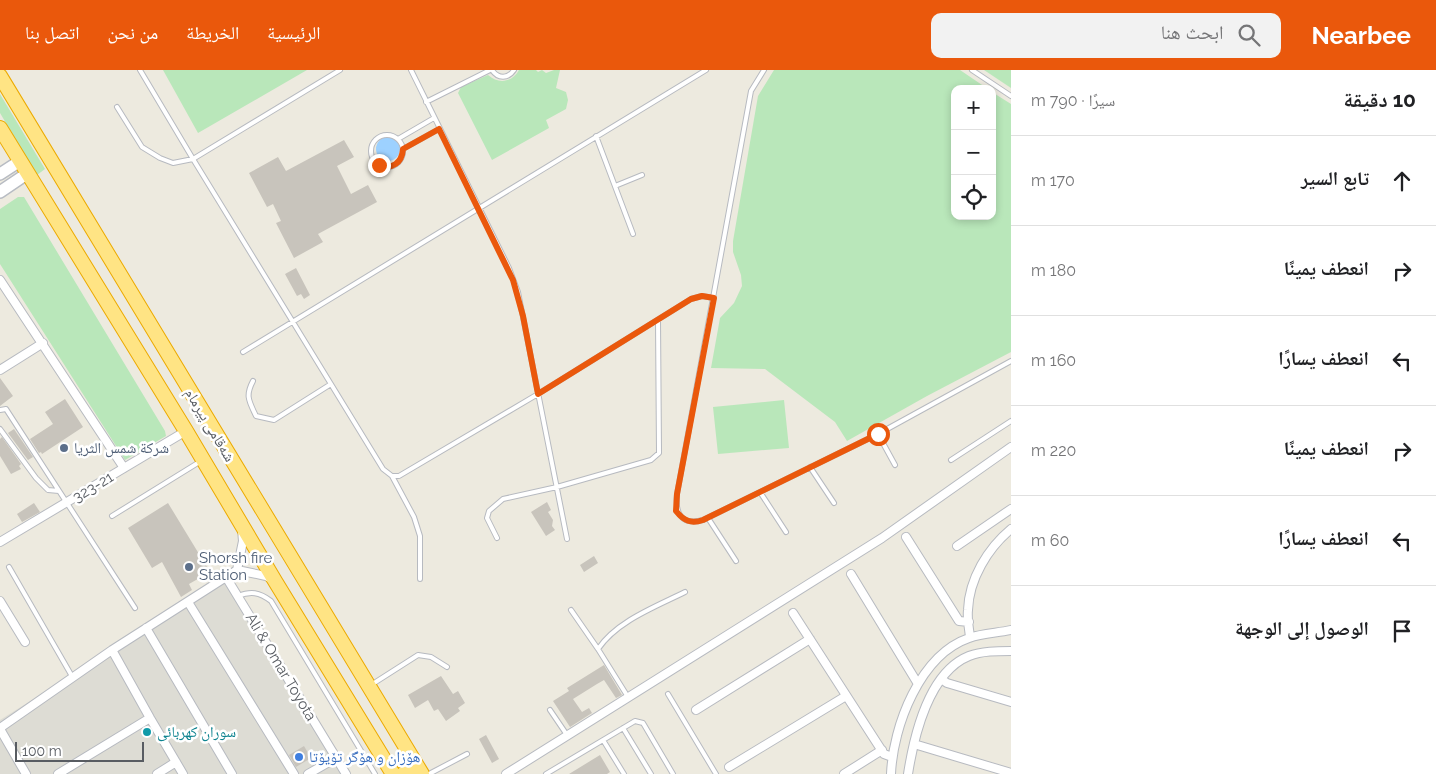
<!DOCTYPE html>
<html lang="ar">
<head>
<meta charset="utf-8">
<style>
  body { margin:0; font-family:Raleway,"Noto Naskh Arabic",sans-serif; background:#f2f2f2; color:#202124; direction:rtl }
  .controls { position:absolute; right:15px; top:15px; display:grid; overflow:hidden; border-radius:10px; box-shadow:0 2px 8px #0003 }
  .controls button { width:45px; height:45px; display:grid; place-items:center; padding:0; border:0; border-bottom:1px solid #e0e0e0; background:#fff; color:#202124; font:25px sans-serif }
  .scale { position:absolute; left:15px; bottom:12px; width:129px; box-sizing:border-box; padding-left:5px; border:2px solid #585c62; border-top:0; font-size:14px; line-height:18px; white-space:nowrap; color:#585c62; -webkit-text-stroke:4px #fff; paint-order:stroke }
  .stop { position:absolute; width:15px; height:15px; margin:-11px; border:4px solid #ea580c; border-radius:50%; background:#fff }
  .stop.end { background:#ea580c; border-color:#fff; box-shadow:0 1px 5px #0008 }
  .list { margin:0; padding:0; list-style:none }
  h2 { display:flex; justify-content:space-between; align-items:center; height:65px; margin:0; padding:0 20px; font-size:21px }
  h2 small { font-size:16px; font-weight:400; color:#757577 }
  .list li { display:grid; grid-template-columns:32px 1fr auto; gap:15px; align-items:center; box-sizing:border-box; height:90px; padding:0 20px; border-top:1px solid #e0e0e0 }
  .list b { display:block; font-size:19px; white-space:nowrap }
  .list em { font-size:16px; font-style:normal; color:#757577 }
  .icon { flex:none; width:28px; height:28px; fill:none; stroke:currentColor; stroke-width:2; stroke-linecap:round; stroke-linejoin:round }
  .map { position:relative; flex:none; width:1011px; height:704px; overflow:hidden; direction:ltr }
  header { display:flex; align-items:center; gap:30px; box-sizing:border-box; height:70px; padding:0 25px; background:#ea580c; color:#fff }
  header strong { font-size:24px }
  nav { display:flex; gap:28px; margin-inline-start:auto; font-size:18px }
  .search { width:350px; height:45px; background:#f2f2f2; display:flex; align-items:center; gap:12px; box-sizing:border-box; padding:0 18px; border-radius:10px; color:#757577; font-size:19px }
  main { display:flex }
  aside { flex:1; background:#fff }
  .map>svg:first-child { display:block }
</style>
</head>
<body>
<header>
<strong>Nearbee</strong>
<div class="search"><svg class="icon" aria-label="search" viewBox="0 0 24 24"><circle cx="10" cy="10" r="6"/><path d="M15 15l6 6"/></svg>ابحث هنا</div>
<nav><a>الرئيسية</a><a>الخريطة</a><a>من نحن</a><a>اتصل بنا</a></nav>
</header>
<main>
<aside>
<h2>10 دقيقة<small>سيرًا · 790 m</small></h2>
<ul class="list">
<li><svg class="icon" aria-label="ahead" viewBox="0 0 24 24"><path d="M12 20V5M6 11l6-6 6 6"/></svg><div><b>تابع السير</b></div><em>170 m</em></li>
<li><svg class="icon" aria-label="right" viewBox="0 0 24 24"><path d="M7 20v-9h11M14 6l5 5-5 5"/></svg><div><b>انعطف يمينًا</b></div><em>180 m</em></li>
<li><svg class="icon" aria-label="left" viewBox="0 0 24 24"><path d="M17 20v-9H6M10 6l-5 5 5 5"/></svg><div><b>انعطف يسارًا</b></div><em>160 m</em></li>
<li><svg class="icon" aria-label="right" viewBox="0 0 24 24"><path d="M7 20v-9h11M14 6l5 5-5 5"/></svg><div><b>انعطف يمينًا</b></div><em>220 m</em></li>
<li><svg class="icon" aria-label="left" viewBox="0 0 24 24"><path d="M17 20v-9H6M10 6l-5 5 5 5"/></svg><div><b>انعطف يسارًا</b></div><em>60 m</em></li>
<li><svg class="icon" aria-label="arrive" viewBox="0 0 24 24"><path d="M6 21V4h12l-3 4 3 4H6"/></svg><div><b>الوصول إلى الوجهة</b></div></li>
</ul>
</aside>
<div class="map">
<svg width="1011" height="704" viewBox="0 0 1011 704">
  <rect width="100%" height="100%" fill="#edeadf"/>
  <path fill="#dddcd4" d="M 223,510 L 346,704 L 0,704 L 0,650 Z"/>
  <path fill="#b9e7ba" d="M 163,0 L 307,0 L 198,63 Z
    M 519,0 L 536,0 L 538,2 L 542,0 L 546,3 L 554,0 L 560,0 L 556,18 L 566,22 L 568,30 L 566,39 L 546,50 L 549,58 L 492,90 L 458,23 L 461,17 L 488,5 C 498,14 512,13 519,0 Z
    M 774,0 L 960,0 L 988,19 L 955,19 L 955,146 L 992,146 L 992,22 L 1011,34 L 1011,282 L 927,326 L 847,371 L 835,352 L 765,299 L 711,298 L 720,248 L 734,233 L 742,216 L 741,205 L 733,182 L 733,171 L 758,26 Z
    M 984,0 L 1011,0 L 1011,18 Z
    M 0,24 L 45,99 L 37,105 L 0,43 Z
    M 18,127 L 24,127 L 165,361 L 166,366 L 125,390 L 0,194 L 0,139 Z
    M 784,330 L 789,378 L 718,384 L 713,337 Z"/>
  <path fill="#9dd1ff" d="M376 79a12 12 0 1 1 24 0a12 12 0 1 1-24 0Z"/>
  <path fill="#c8c4bc" d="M 344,70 L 354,87 L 337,96 L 351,124 L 368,115 L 377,132 L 318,164 L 323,172 L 294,188 L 276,153 L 281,151 L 273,134 L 267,137 L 249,103 L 278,87 L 286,101 Z
    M 296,198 L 310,225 L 304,229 L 301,224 L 297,226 L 285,204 Z
    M 0,308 L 13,326 L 0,336 Z
    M 65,329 L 83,357 L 42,384 L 41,382 L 39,383 L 30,369 L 53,354 L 45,342 Z
    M 14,359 L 33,387 L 28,390 L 8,363 Z
    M 2,367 L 21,394 L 19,396 L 21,399 L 11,404 L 0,386 L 0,369 Z
    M 547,432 L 551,440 L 548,442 L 553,450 L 552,456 L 555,460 L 546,466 L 531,442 Z
    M 34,433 L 40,442 L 22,452 L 17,444 Z
    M 168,433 L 210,502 L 189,514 L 192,520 L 181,527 L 162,492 L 152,498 L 128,458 Z
    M 594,486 L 598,493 L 584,502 L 580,495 Z
    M 604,595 L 622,625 L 616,628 L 604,610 L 597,614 L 573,629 L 582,642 L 589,638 L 592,643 L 570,657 L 553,631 L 569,621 L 567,618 Z
    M 441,606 L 453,624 L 458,621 L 465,633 L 458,638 L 460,641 L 446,651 L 438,639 L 434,641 L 428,630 L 415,638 L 408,625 Z
    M 486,665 L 499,689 L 492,693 L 479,669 Z
    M 304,676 L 311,688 L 296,697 L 289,685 Z
    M 600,685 L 610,702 L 607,704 L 569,704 Z"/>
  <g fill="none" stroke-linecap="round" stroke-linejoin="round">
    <g stroke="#b7bac0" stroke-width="6">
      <path id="lane" d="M 340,0 L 193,89 L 383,399 L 392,406 L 399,406 L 538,324 L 691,229 L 702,226 L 714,228
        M 411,0 L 509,198 L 518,222 L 567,469
        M 492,0 C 498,9 508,9 514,0
        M 764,0 L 751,21 L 677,424 C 675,443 681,456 703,450 L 878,364 L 1011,291
        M 972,0 L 1011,26
        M 426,32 L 490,0
        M 117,37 L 142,77 L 160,88 L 173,93 L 193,89 L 140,0
        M371 81a16 16 0 1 1 32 0a16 16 0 1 1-32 0Z
        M 596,66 L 633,164
        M 398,69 L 434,48
        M 403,79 L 439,59
        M 615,116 L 642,105
        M 243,282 L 706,0
        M 253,311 C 245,326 249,331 256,346 L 274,350 L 331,314
        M 0,340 L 6,339 L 135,538
        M 0,359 L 36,408 L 48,420 L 59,421
        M 878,364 L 895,395
        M 951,390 L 1011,351
        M 810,397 L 834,433
        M 392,406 L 414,447 L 420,466 L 420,509
        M 760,422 L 786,462
        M 112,446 L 201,391
        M 708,448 L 736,491
        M 497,468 L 487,448 L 489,441 L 503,429 L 557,417 L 651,390 L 659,383 L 658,250
        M 9,497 L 73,608
        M 238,526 C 251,521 259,522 271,531 L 375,704
        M 571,540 L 598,579
        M 371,615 L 418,585 L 431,587 L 447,597
        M 668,624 L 716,704
        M 628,627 L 598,579 C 617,551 655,537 685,522
        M 550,640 L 567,665
        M 623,658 L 651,704
        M 603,670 L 624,704
        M 429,704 L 467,684
        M 546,704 L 635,651 L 643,653 L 673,704"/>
    </g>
    <g stroke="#b7bac0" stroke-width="10">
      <path id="street" d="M 0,210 L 124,398
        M 0,300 L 43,273
        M 906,467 L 959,551 L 969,552
        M 0,472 L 186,361
        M 957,476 L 1011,439
        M 237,500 L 266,506 L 273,510
        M 851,504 L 918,614
        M 226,507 L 346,704
        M 0,531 L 25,572
        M 188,532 L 294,704
        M 793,543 L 884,684 L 892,687
        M 146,558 L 232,704
        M 970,567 C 969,558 967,549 968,540 C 969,509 988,478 1011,459
        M 112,580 L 150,648 L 183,704
        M 941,609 L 947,613 L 1011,632
        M 696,640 L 810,569
        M 0,658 L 112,580 L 237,500 L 243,471 L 242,460
        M 0,659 L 26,704
        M 914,674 L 1011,703
        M 729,697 L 846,626
        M 58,704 L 150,648
        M 157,704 L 176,692
        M 308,704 L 336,688
        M 506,704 L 882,468 L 1011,377
        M 844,704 L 882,680
        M 891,704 C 893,656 920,585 969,568 C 982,563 998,563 1011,560
        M 908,704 C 914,666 929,602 969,586 C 982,581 997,581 1011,581"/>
    </g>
    <g stroke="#b8bcc3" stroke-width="14">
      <path id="secondary" d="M 0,104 L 20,91
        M 0,122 L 28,103"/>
    </g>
    <g stroke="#ecaa00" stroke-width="16">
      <path id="highway" d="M 0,6 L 422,704
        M 0,58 L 186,361 L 275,511 L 393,704
        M 403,704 L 410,700 L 420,702"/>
    </g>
    <use href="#lane" stroke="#fff" stroke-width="4"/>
    <use href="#street" stroke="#fff" stroke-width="8"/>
    <use href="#secondary" stroke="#fff" stroke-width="11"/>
    <use href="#highway" stroke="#ffe484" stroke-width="14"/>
  </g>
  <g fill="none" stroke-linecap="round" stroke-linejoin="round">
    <path stroke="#ea580c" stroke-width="6" d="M 379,95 C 392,100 402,93 403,79 L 439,59 L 513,210 L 523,246 L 538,324 L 691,229 L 702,226 L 714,228 L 677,424 L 676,441 C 684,451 691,454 703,450 L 878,364"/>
  </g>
  <g fill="#5c6f8a" stroke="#fff" stroke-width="2">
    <circle cx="64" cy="378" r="5"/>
    <circle cx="189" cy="497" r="5"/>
  </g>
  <circle fill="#0f9aa8" stroke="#fff" stroke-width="2" cx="147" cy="662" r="5"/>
  <circle fill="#3f7fe0" stroke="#fff" stroke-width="2" cx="299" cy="687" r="5"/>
  <g text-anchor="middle" stroke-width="5" stroke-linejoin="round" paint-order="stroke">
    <g font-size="15" fill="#585c62" stroke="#fff">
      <text transform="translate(210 355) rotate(59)" y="5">شەقامی پیرمام</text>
      <text transform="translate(93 417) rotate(-31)" y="5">323-21</text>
      <text transform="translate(281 597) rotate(59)" y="5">Ali &amp; Omar Toyota</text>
    </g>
    <g font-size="15" fill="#4e5e75" stroke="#fff" text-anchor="start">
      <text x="74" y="383">شركة شمس الثريا</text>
      <text x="199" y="493">Shorsh fire<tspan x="199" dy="17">Station</tspan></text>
    </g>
    <g font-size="15" fill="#0d838f" stroke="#fff" text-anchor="start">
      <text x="157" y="667">سوران کهربائی</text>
    </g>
    <g font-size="15" fill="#366cbe" stroke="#fff" text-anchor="start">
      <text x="309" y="692">هۆزان و هۆگر تۆیۆتا</text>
    </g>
  </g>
</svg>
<div class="controls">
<button>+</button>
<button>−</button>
<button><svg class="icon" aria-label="locate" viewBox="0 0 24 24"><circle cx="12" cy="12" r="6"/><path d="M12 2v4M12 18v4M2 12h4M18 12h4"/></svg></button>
</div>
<div class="scale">100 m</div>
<div class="stop" style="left:878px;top:364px"></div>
<div class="stop end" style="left:379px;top:95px"></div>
</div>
</main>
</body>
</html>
